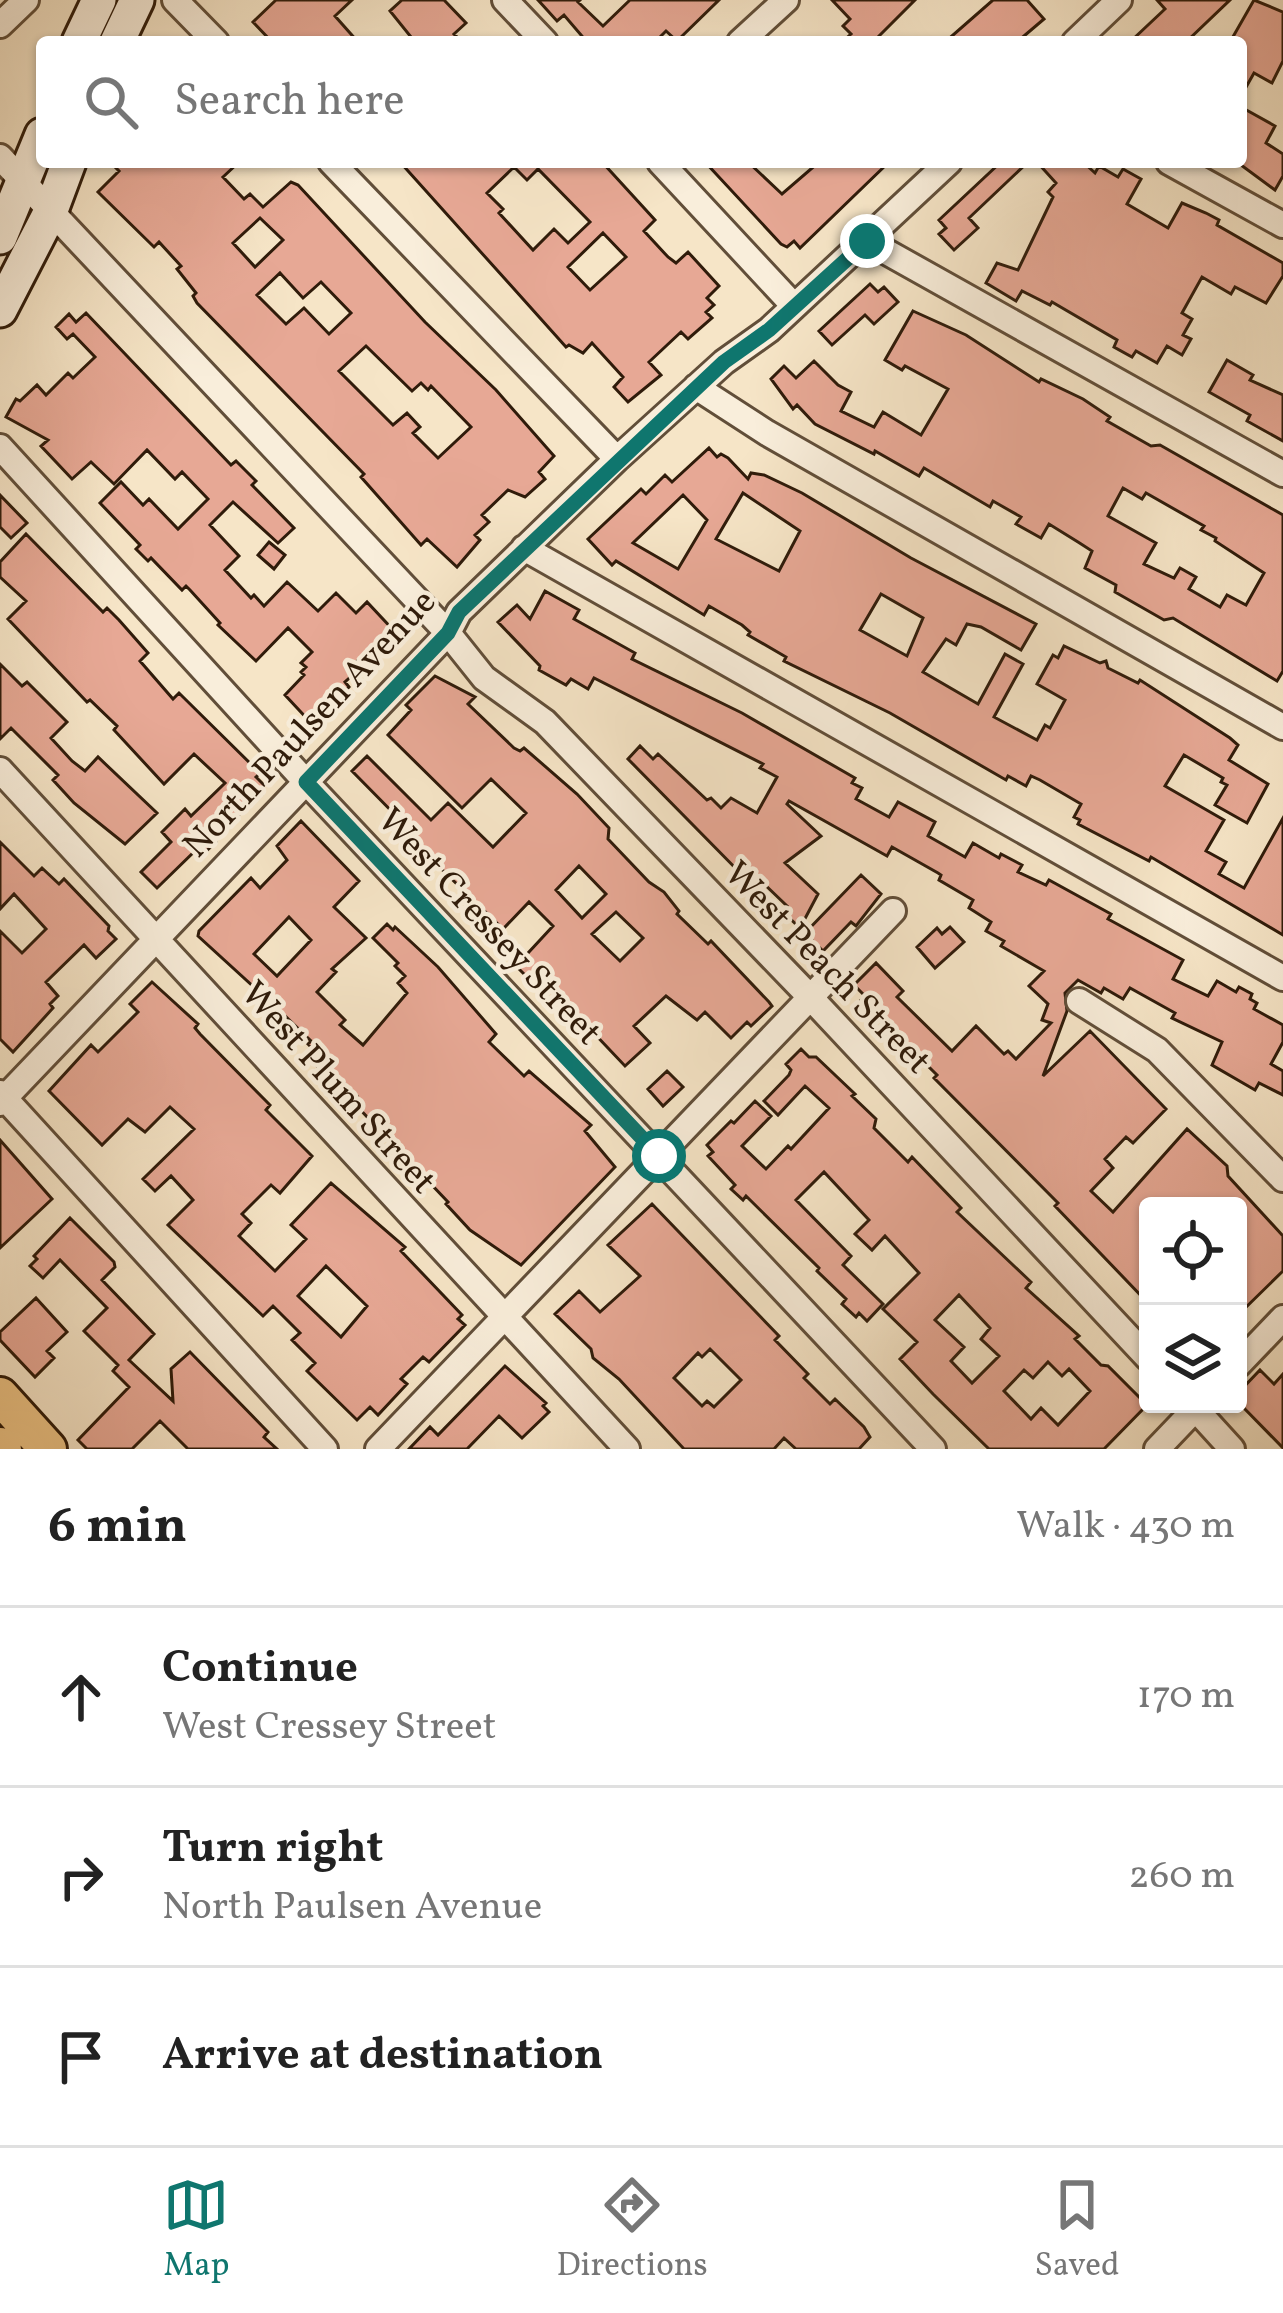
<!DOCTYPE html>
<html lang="en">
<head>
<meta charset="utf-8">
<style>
  body { margin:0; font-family:Vollkorn,serif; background:#f2f2f2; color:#222 }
  .controls { position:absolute; right:36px; bottom:36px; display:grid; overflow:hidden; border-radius:12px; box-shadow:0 3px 9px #0004 }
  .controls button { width:108px; height:108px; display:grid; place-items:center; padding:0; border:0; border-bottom:3px solid #e0e0e0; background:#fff; color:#222; font:60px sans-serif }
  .stop { position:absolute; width:36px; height:36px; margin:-27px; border:9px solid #0f766e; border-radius:50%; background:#fff }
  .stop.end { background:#0f766e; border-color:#fff; box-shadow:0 3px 12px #0008 }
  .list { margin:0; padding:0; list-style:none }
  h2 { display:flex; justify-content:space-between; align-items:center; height:156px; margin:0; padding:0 48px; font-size:51px }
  h2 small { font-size:39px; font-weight:400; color:#767676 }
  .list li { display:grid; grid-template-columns:78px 1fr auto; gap:36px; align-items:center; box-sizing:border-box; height:180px; padding:0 48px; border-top:3px solid #e0e0e0 }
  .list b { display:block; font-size:45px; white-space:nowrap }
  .list p { margin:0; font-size:39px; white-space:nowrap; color:#767676 }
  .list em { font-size:39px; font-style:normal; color:#767676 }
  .icon { flex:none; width:66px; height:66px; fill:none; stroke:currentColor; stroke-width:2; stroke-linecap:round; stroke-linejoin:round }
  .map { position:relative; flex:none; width:1283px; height:1449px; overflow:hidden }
  .search { position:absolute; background:#fff; box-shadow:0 3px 9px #0004; left:36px; right:36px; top:36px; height:132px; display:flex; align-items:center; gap:30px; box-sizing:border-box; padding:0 42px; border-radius:12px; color:#767676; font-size:45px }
  .sheet { height:696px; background:#fff }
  nav { display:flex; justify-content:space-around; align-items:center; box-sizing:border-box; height:168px; border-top:3px solid #e0e0e0; background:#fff; font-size:33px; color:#767676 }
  nav a { display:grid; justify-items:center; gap:6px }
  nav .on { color:#0f766e }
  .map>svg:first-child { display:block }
</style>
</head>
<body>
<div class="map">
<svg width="1283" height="1449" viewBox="0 0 1283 1449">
  <rect width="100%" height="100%" fill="#f6e5c7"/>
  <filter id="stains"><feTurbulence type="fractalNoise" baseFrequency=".00167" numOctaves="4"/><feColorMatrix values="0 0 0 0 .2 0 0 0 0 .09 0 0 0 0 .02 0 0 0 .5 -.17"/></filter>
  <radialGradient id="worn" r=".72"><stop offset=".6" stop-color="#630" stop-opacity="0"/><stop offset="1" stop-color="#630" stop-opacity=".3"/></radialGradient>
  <path fill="#e7a895" stroke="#2f1b0a" stroke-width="3" fill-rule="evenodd" d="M 276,0 L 352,0 L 335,16 L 358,42 L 272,42 L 253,22 Z
    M 402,0 L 444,0 L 466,23 L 454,34 L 462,42 L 415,42 L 390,11 Z
    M 538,0 L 580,0 L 578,2 L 603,26 L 630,0 L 719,0 L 677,41 L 666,31 L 655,42 L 587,42 L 564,15 L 557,21 Z
    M 832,0 L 915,0 L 873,42 L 842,42 L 851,34 L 843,26 L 850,19 Z
    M 993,0 L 1027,0 L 1044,19 L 1017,42 L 945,42 Z
    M 1157,0 L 1230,0 L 1186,42 L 1130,42 L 1165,9 Z
    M 1254,0 L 1283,12 L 1283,61 L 1272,83 L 1254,73 L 1241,96 L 1241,42 L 1230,42 Z
    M 1241,107 L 1275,126 L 1266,143 L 1283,154 L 1283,176 L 1275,190 L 1241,165 Z
    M 110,162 L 239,162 L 223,177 L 244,199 L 250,194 L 263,207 L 291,182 L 298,185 L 425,322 L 496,390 L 554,456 L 539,472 L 545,479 L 525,497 L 508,490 L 482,515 L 489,522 L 475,535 L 480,540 L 457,567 L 427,539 L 421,545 L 361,477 L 364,474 L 197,303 L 193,296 L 196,293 L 177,269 L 181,266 L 159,242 L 154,247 L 98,192 L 119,171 ZM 260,218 L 283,240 L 255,267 L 233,243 ZM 280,273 L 303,298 L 321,282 L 351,313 L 329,334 L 304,308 L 286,324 L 257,295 ZM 366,346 L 412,391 L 421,383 L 428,390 L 431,386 L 471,427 L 438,458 L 413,433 L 420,427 L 407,413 L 393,425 L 339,371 Z
    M 400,162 L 602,162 L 655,220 L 644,231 L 668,257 L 676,263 L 688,252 L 719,286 L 707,298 L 714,305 L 706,312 L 712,318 L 688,339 L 681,332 L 649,362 L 661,375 L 628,402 L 614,387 L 623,377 L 592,343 L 583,353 L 569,345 L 566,347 ZM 514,167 L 527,180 L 538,169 L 590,222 L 568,243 L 554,229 L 533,250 L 499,213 L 503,209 L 487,193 ZM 603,233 L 626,257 L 590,290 L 568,267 Z
    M 705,162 L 748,162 L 782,194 L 819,162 L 889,162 L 800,248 L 794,241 L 787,247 L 781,244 Z
    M 1001,162 L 1028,162 L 969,218 L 978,228 L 954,250 L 939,234 L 946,228 L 939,220 Z
    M 1037,162 L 1083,162 L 1095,173 L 1099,166 L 1118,177 L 1123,169 L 1141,179 L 1127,204 L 1168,228 L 1182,203 L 1206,213 L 1219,220 L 1217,225 L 1283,263 L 1283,276 L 1266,303 L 1235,287 L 1231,294 L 1202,277 L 1182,313 L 1192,319 L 1183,335 L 1191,339 L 1182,355 L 1167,346 L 1157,363 L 1136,351 L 1132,357 L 1114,347 L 1117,340 L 1052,302 L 1050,305 L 1022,291 L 1016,301 L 986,283 L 997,263 L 1018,270 L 1053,197 L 1048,192 L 1056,183 Z
    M 870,284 L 878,292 L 884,287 L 898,302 L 874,324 L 865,315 L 832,345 L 819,331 Z
    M 913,311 L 966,335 L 1039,382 L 1041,379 L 1083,399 L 1110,417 L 1107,421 L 1151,446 L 1160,445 L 1283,515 L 1283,671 L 1277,681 L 1173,618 L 1164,620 L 1115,592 L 1116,585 L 1085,568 L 1092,551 L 1078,542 L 1049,524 L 1041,538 L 1016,524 L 1021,517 L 993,501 L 990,507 L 924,468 L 919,476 L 875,451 L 874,454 L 815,424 L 797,405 L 793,409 L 771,379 L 784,366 L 796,378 L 814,361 L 838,385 L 851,392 L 841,411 L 874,427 L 883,412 L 921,435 L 948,389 L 905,366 L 902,370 L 885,360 ZM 1123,488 L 1142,499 L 1146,493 L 1204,526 L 1201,530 L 1216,538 L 1215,541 L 1264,573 L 1246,605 L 1227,595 L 1220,607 L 1189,589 L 1196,577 L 1180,568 L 1174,578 L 1144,564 L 1156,543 L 1108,516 Z
    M 86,313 L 231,465 L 236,461 L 256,481 L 252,485 L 294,528 L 278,543 L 233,502 L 210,525 L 239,556 L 225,570 L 251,598 L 254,595 L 264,606 L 287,582 L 318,611 L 336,593 L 356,613 L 367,602 L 396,633 L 385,644 L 380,639 L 352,666 L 357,671 L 345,682 L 349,687 L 313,725 L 285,695 L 304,675 L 301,672 L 306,667 L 301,663 L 312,652 L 288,628 L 256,661 L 218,625 L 220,623 L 190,590 L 186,586 L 182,590 L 151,558 L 148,561 L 136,549 L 140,545 L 100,503 L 121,482 L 143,505 L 149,499 L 178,529 L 208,499 L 182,472 L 175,479 L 147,450 L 114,484 L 91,462 L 72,479 L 41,446 L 48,440 L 6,417 L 16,399 L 20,401 L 37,385 L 46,395 L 68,373 L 73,378 L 95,357 L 73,334 L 67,339 L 56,327 L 69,314 L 76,322 Z
    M 1227,360 L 1253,375 L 1250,380 L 1283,395 L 1283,441 L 1247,421 L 1250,415 L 1209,392 Z
    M 709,448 L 717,457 L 721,454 L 728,458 L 748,479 L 751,473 L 764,475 L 802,493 L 911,558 L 1036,624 L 1021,650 L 981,627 L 967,624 L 956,645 L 946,639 L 923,672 L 978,704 L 1005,654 L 1023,664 L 994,717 L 1037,740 L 1045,725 L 1050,728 L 1065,700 L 1037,684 L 1053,655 L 1058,658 L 1064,646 L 1100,663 L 1106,661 L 1108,668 L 1138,683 L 1140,680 L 1230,738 L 1238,745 L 1229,760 L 1268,784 L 1247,823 L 1215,805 L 1227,785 L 1221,782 L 1223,778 L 1184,755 L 1165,786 L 1224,820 L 1206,851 L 1226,862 L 1219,874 L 1244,888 L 1283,818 L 1283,935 L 1151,857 L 1149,861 L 1078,824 L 1080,820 L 1074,817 L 1081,804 L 1040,780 L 1031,776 L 1026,786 L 1008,776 L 1006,780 L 890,713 L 784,661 L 786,657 L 748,635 L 750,632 L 742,625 L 709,606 L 704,615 L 616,561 L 612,565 L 588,539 L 641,489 L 646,494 L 665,475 L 672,482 ZM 743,493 L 800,531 L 779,571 L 716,539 ZM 683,495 L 707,520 L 678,569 L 633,543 ZM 881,594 L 923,618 L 907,656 L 860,630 Z
    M 0,495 L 27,523 L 11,538 L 0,527 Z
    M 26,534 L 103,612 L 107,608 L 119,620 L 148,653 L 140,661 L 173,699 L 179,693 L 260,773 L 256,777 L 264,785 L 257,793 L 261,795 L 212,838 L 216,842 L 202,855 L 197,849 L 157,888 L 141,872 L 171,842 L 162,832 L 185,809 L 191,816 L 225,783 L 194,754 L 164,784 L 114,730 L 117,726 L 90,700 L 87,702 L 8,619 L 26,601 L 0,577 L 0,562 Z
    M 269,542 L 285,555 L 274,569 L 258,555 Z
    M 545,591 L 579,610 L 574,619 L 635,653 L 632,659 L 742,713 L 855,778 L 852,783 L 862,788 L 856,799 L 889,817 L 898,802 L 935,822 L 928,836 L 965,857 L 973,843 L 999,858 L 1001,854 L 1022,865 L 1018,872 L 1046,885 L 1049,880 L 1111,914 L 1108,919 L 1183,960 L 1173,979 L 1208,996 L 1217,981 L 1236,992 L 1239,987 L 1252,994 L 1250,999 L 1257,1003 L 1254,1009 L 1283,1025 L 1283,1042 L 1271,1064 L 1283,1071 L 1283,1095 L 1259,1083 L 1255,1090 L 1212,1065 L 1222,1042 L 1172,1018 L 1175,1013 L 1130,988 L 1123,999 L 1104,988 L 1101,993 L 1078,980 L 1065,993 L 1067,1011 L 1043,1076 L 1090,1031 L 1166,1109 L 1133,1143 L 1126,1137 L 1105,1159 L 1113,1168 L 1091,1191 L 1113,1212 L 1187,1129 L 1227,1166 L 1228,1176 L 1283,1236 L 1283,1271 L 1238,1315 L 1238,1206 L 1148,1206 L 1148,1303 L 1055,1206 L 1058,1203 L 934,1078 L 937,1075 L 861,1000 L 865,996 L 854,985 L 876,963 L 903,991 L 897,997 L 952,1051 L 976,1026 L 1004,1054 L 1008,1051 L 1016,1059 L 1051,1023 L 1042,1020 L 1048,1004 L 1029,986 L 1044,971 L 1001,946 L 1004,941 L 986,931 L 991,922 L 969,908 L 973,900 L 939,880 L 941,875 L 938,873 L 892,847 L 887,856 L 789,801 L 787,804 L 821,836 L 785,863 L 818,894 L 800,928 L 782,911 L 787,906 L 762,882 L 755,888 L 628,759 L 640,746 L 653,759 L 658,754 L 707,800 L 711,798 L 721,808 L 731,798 L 757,813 L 777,777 L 760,768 L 763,764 L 594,678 L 588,689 L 571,679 L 566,685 L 539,670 L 540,666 L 498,622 L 517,605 L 530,619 Z
    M 0,664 L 22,686 L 27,682 L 67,722 L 51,738 L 72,761 L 85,771 L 98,757 L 157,813 L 125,844 L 74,803 L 53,780 L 58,775 L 11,728 L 0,739 Z
    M 435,676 L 475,697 L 468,704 L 514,748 L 520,751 L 524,748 L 577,794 L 609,828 L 608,839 L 649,882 L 664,892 L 679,911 L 677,914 L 708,944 L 711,941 L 769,1002 L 772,1006 L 751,1026 L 747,1022 L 731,1038 L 705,1012 L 697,1020 L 666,996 L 634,1026 L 650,1043 L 625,1066 L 537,973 L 530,980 L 516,966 L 553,926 L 529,902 L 503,929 L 422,850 L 418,838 L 352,771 L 367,756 L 431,820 L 448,803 L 493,847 L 526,813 L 491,779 L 462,808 L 388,735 L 411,710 L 406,705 ZM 579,866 L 606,894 L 582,918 L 556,890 ZM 616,912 L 643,938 L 620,961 L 592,934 Z
    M 301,821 L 359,881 L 334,907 L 366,938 L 332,969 L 336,972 L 317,992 L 345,1020 L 340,1025 L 363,1045 L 407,993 L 398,983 L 405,976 L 395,966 L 398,963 L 373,938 L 387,924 L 393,930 L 395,927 L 438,967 L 496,1034 L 489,1042 L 524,1076 L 529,1071 L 591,1125 L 585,1131 L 615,1167 L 521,1265 L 470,1230 L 446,1204 L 448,1202 L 352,1101 L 357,1096 L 331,1070 L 327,1075 L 315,1064 L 321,1057 L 308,1044 L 311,1041 L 280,1011 L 276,1016 L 264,1004 L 268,1000 L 198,936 L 199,931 L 251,878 L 260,888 L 287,860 L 277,846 ZM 289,917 L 311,940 L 277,976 L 254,954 Z
    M 0,842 L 34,876 L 42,868 L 59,884 L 64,879 L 109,926 L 108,931 L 116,939 L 96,958 L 84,945 L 46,982 L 58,996 L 50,1004 L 53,1008 L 13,1052 L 0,1039 L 0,931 L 22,953 L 46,929 L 14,894 L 0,909 Z
    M 861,875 L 881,894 L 856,926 L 851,922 L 823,951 L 805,933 Z
    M 950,927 L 964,942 L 935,968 L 917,947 L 937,928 L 942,934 Z
    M 152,982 L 198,1024 L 195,1028 L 200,1034 L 270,1105 L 266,1110 L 312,1156 L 280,1193 L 271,1185 L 242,1214 L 251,1223 L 239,1236 L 275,1271 L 306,1239 L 291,1225 L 331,1183 L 405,1247 L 401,1251 L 462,1315 L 458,1319 L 465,1325 L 429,1362 L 423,1357 L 401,1379 L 407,1384 L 378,1415 L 370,1407 L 357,1420 L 307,1371 L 315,1363 L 292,1340 L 300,1333 L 273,1306 L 263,1316 L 168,1225 L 193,1200 L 171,1176 L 155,1191 L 143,1179 L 194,1129 L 170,1107 L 145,1132 L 128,1119 L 102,1145 L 49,1091 L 91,1045 L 98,1052 L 138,1012 L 130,1004 ZM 326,1266 L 367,1306 L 341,1337 L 298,1296 Z
    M 801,1049 L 809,1057 L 816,1057 L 855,1094 L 852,1096 L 876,1119 L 874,1128 L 908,1162 L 912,1157 L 961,1208 L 957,1212 L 1031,1282 L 1026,1288 L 1079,1336 L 1075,1339 L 1101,1365 L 1108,1366 L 1147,1405 L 1104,1449 L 989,1449 L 933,1394 L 900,1359 L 917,1342 L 883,1309 L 919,1273 L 885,1236 L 872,1250 L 855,1234 L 869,1220 L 824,1172 L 796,1200 L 851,1256 L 843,1265 L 883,1304 L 867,1321 L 859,1313 L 856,1317 L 842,1304 L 846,1299 L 817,1271 L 819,1268 L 746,1196 L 743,1200 L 731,1189 L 735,1185 L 708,1156 L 713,1152 L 707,1145 L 731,1121 L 734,1123 L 755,1101 L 771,1116 L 742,1146 L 766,1169 L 788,1146 L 791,1149 L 829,1108 L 805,1086 L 778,1115 L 764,1101 L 789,1075 L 791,1070 L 786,1064 ZM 959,1295 L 990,1328 L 981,1339 L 999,1356 L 972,1383 L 951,1361 L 964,1347 L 935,1320 ZM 1048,1362 L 1062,1376 L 1069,1369 L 1090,1391 L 1058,1425 L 1041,1408 L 1031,1419 L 1004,1391 L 1024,1370 L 1033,1378 Z
    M 667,1071 L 683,1087 L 663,1106 L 648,1089 Z
    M 0,1140 L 52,1199 L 0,1248 Z
    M 652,1204 L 779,1336 L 775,1340 L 808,1374 L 804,1378 L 830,1404 L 835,1399 L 864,1427 L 870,1437 L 859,1449 L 796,1449 L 784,1438 L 774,1449 L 684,1449 L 619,1379 L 593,1358 L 591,1349 L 555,1314 L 579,1291 L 600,1312 L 640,1276 L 608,1245 ZM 710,1349 L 741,1380 L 714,1407 L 707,1401 L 702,1406 L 674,1378 L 698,1353 L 702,1357 Z
    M 70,1218 L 114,1262 L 115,1267 L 102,1280 L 154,1334 L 129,1360 L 173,1401 L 171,1369 L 190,1352 L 268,1432 L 264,1437 L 277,1449 L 188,1449 L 160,1421 L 132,1449 L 87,1449 L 78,1440 L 129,1387 L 113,1371 L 118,1365 L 84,1331 L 107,1308 L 60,1260 L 43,1278 L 30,1266 L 37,1259 L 34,1256 Z
    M 36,1298 L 67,1332 L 47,1351 L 54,1358 L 35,1377 L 0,1340 L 0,1332 Z
    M 505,1366 L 546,1403 L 543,1406 L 549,1412 L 522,1438 L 499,1416 L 467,1449 L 409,1449 L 430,1427 L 438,1435 Z
    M 1260,1370 L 1274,1384 L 1283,1374 L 1283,1448 L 1238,1402 L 1238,1393 Z"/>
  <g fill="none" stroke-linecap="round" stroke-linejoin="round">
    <g stroke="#614e39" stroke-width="30">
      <path id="minor" d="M 175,0 L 216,42
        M 505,0 L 545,42
        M 0,25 L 26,0
        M 740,42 L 786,0
        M 1075,42 L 1119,0
        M 0,157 L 448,633 L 484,678 L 545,722 L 810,997 L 1148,1358
        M 331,162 L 617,459
        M 660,162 L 794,306
        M 1169,162 L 1283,225
        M 867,241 L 1283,474
        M 696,387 L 767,433 L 1283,727
        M 0,447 L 306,782 L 933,1449
        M 524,548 L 1283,978
        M 0,770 L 627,1449
        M 1079,1001 L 1157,1050 L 1283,1179
        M 0,1093 L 325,1449
        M 0,1103 L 448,633 L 459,612 L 617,459 L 724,362 L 769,330 L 949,162
        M 1238,1365 L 1283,1318
        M 1191,1404 L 1232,1449
        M 378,1449 L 893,911
        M 1157,1449 L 1200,1404"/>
    </g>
    <g stroke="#2f1b0a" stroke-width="39">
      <path id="secondary" d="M 79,42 L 99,0
        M 117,42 L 137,0
        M 0,237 L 42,135
        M 0,310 L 50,213 L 69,162"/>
    </g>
    <g stroke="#2f1b0a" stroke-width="42">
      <path id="primary" d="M 0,1396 L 48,1449
        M 0,1446 L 3,1449"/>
    </g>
    <use href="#minor" stroke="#f9eedb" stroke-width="24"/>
    <use href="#secondary" stroke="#f9eedb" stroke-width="33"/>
    <use href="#primary" stroke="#ebc284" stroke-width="36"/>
  </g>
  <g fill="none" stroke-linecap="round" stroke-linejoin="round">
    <path stroke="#0f766e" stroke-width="15" d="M 659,1156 L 306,782 L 448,633 L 459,612 L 724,362 L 769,330 L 867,241"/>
  </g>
  <g text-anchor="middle" stroke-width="9" stroke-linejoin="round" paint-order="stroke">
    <g font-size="36" fill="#2f1b0a" stroke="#f9eedb">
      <text transform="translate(308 722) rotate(-47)" y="13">North Paulsen Avenue</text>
      <text transform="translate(491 925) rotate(47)" y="13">West Cressey Street</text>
      <text transform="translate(829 966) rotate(46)" y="13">West Peach Street</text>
      <text transform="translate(340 1086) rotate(48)" y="13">West Plum Street</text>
    </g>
  </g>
  <rect width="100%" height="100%" filter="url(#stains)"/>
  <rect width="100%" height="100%" fill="url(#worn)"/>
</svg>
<div class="controls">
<button><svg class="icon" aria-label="locate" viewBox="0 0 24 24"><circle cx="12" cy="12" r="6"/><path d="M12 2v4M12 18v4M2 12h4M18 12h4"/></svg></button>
<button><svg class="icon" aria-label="layers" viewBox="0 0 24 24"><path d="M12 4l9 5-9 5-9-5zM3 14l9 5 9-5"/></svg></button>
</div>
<div class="stop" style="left:659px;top:1156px"></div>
<div class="stop end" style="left:867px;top:241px"></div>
<div class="search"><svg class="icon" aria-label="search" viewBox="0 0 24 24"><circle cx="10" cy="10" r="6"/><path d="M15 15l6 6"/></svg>Search here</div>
</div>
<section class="sheet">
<h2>6 min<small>Walk · 430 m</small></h2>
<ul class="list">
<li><svg class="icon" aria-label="ahead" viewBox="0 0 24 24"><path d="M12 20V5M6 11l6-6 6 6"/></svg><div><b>Continue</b><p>West Cressey Street</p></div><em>170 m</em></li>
<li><svg class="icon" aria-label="right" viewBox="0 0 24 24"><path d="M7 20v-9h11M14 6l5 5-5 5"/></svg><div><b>Turn right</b><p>North Paulsen Avenue</p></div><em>260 m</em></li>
<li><svg class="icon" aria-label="arrive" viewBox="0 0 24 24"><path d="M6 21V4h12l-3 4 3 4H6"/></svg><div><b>Arrive at destination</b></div></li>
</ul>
</section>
<nav>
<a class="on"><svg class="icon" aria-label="map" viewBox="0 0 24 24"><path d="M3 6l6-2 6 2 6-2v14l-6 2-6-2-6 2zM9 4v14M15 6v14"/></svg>Map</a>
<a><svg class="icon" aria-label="directions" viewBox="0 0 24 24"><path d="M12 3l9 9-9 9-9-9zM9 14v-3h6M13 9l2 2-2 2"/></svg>Directions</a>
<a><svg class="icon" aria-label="saved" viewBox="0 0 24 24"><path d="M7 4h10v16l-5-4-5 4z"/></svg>Saved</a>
</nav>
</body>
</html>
